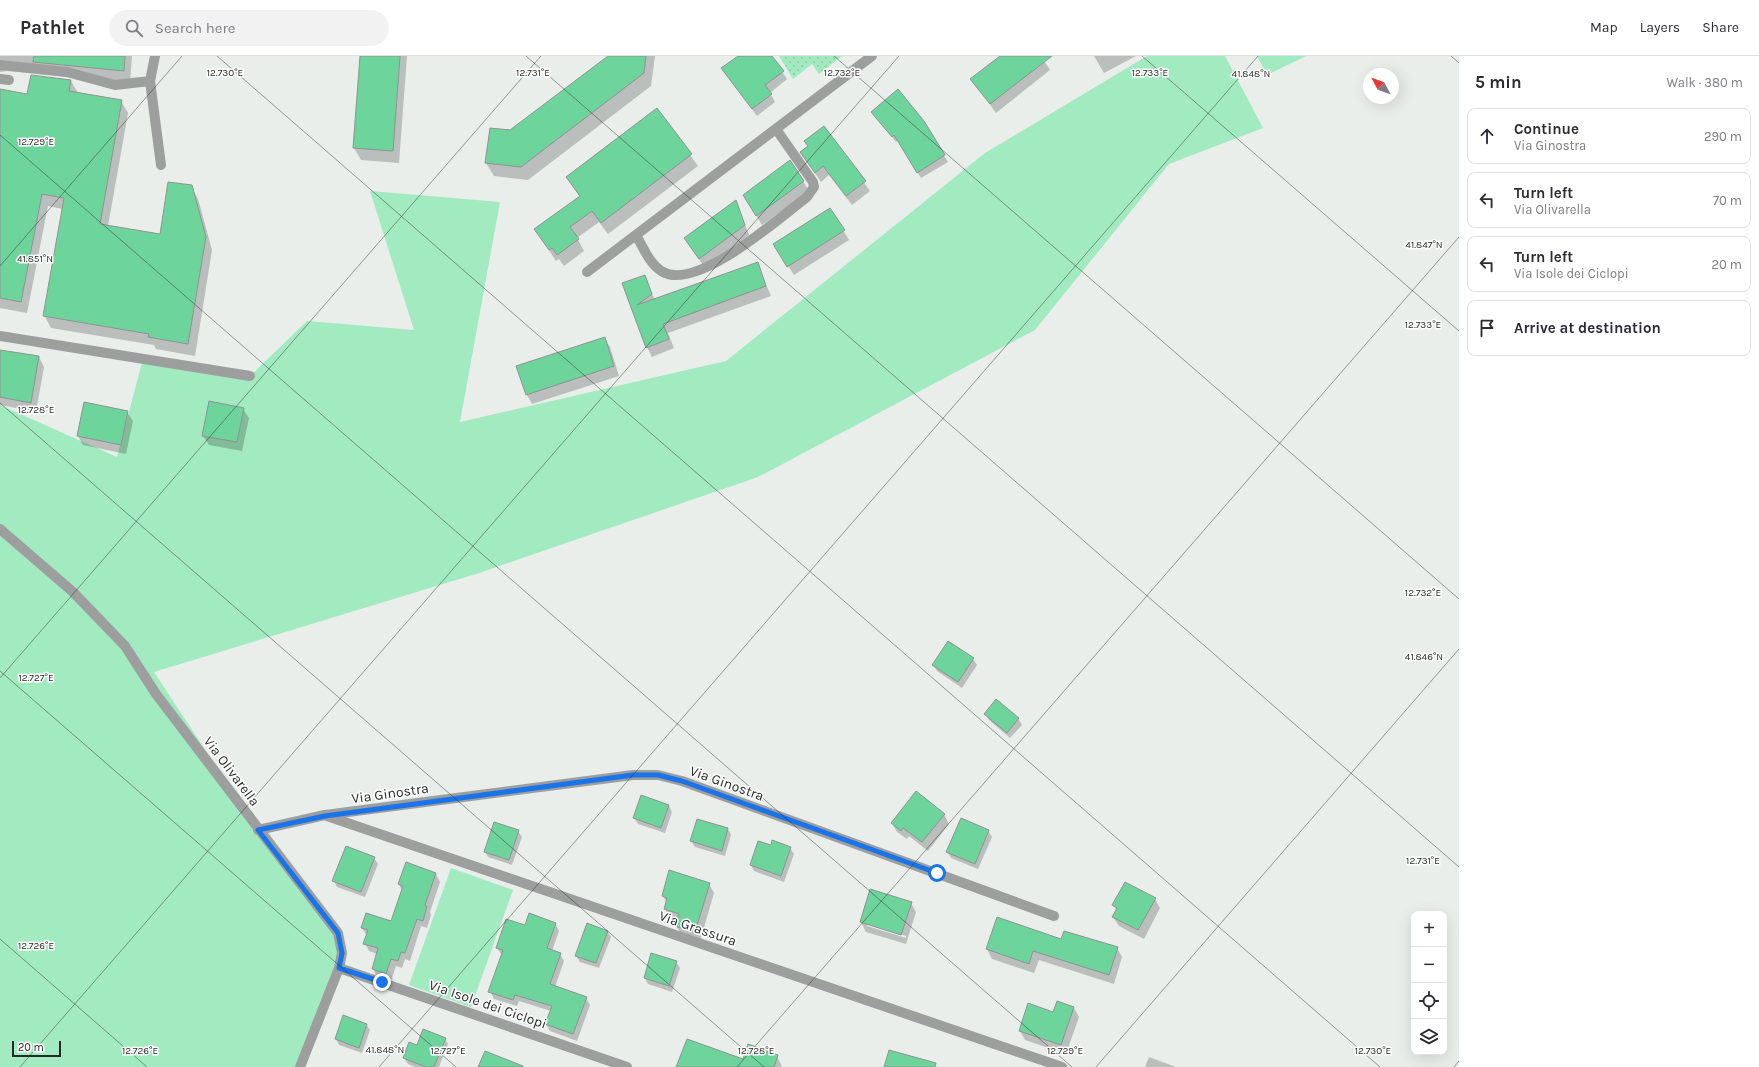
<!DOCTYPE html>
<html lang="en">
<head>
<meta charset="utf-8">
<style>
  body { margin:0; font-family:Karla,sans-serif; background:#f2f2f3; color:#2b2b33 }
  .controls { position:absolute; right:12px; bottom:12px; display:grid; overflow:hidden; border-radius:8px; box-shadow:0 4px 16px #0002 }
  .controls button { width:36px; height:36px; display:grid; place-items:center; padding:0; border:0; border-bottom:1px solid #e1e1e2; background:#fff; color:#2b2b33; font:20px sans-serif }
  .compass { position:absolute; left:1363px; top:12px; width:36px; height:36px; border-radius:50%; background:#fff; box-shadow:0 4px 16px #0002; rotate:311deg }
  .scale { position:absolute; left:12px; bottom:10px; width:49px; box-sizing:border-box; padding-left:4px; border:2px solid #272928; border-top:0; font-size:11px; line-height:14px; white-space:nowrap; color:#272928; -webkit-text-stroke:3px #fff; paint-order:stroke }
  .stop { position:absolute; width:12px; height:12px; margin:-9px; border:3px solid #1a73e8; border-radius:50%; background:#fff }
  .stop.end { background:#1a73e8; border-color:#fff; box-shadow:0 1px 4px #0008 }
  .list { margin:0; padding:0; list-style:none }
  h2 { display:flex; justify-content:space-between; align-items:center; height:52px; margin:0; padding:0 16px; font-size:17px }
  h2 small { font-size:13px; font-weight:400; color:#7c7c81 }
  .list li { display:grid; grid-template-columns:26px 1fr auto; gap:12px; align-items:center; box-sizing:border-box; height:56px; margin:0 8px 8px; padding:0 8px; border:1px solid #e1e1e2; border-radius:8px }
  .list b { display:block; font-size:15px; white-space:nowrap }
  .list p { margin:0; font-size:13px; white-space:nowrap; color:#7c7c81 }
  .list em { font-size:13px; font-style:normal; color:#7c7c81 }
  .icon { flex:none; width:22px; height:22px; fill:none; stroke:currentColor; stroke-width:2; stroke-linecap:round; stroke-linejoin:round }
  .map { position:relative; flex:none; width:1459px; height:1011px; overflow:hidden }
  header { display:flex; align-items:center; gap:24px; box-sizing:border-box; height:56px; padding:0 20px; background:#fff; border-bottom:1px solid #e1e1e2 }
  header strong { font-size:19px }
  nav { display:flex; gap:22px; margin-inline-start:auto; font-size:14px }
  .search { width:280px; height:36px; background:#f2f2f3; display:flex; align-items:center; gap:10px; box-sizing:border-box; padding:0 14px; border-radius:22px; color:#7c7c81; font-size:15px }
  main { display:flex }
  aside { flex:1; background:#fff }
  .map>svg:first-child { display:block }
</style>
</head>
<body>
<header>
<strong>Pathlet</strong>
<div class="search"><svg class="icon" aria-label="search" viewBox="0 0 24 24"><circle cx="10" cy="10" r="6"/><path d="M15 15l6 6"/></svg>Search here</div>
<nav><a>Map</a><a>Layers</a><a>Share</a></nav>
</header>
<main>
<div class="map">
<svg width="1459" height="1011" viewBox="0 0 1459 1011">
  <defs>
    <pattern id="park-dots" width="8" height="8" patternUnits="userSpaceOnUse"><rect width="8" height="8" fill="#a2eabf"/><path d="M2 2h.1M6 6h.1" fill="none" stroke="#8cc9a4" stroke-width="1.8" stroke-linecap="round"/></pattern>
  </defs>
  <rect width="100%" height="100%" fill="#e9eeeb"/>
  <path fill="#a2eabf" d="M 1147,0 L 1225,0 L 1263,72 L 1169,108 L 1035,274 L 758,421 L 479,517 L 154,616 L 258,774 L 338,877 L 339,912 L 300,1011 L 0,1011 L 0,349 L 117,401 L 143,303 L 250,320 L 307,265 L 414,274 L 370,135 L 500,146 L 460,366 L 726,305 L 985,97 Z
    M 1257,0 L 1306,0 L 1267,19 Z
    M 451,812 L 513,834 L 471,951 L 409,929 Z"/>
  <path fill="url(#park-dots)" d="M 779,0 L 842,0 L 819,18 L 812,8 L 793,23 Z"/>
  <path fill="#0003" fill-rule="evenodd" d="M 0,0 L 132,0 L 130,27 L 8,15 L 0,16 Z
    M 361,0 L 407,0 L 399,107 L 361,104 L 354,92 Z
    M 609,0 L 655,0 L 651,30 L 528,124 L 494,120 L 486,107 L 490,73 L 511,75 Z
    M 739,0 L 771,0 L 787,23 L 770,37 L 775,46 L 757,60 L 723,13 Z
    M 1001,0 L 1041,0 L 1050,14 L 996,57 L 972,23 Z
    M 1094,0 L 1136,0 L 1104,17 Z
    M 71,25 L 78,37 L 121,45 L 128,57 L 108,170 L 161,179 L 191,130 L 198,143 L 212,194 L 195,300 L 156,293 L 154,289 L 51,272 L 44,259 L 63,153 L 48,150 L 27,257 L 0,252 L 0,37 L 28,40 Z
    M 657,53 L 698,110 L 608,178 L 599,166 L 577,182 L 584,195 L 564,210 L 559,203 L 556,205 L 535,173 L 580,141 L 567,121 Z
    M 872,56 L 923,66 L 948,106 L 921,122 L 898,84 L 896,86 Z
    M 824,71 L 870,135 L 852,149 L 829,119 L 821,126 L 801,96 L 809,91 Z
    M 803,125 L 809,135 L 762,169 L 749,148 Z
    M 736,145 L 749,179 L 705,212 L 685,183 Z
    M 830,153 L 849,184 L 794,219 L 780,197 Z
    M 757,207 L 771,240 L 668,277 L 674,292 L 652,301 L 647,291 L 623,228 L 644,220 L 655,244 Z
    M 604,282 L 610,291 L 619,320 L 532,348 L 527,339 Z
    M 0,295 L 39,301 L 44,311 L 36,356 L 0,349 Z
    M 243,353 L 249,362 L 242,395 L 209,389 L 203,380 Z
    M 127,356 L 133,365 L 126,398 L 83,389 L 78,380 Z
    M 973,603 L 977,609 L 962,632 L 937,615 L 933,609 Z
    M 985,658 L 1018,662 L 1022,669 L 1010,682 L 989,664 Z
    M 642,740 L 669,750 L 672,756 L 665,777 L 638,768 L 634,761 Z
    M 944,758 L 949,768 L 928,795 L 909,780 L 907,783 L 897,776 L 892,767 Z
    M 698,764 L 728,773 L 731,779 L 725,800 L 695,791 L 691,785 Z
    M 518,775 L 522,781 L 512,809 L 488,801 L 485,795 Z
    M 988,775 L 992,781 L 978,813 L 951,802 L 947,795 Z
    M 790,792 L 794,798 L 784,826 L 754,815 L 751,809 Z
    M 374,802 L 378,808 L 365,841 L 337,831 L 334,825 Z
    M 436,818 L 440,826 L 430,856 L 431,859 L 427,872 L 421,870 L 410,905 L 405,903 L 402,912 L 396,910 L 391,925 L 377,921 L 373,913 L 377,898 L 369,895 L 365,887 L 367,880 L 362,872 L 392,866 L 402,835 L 399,828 Z
    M 709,828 L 714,837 L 700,885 L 682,879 L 676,870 L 678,865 L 670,862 L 665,853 L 667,847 L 663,840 Z
    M 871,835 L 911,847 L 916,856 L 906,888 L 866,876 L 861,866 ZM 867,868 L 906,880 L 906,882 L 867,870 Z
    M 1155,843 L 1160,852 L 1144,883 L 1119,870 L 1113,861 L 1117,855 L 1113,849 Z
    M 997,863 L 1062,885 L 1117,892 L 1122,901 L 1114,928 L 1039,904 L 1034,917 L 992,903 L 987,893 Z
    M 555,867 L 559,875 L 552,895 L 560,898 L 564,905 L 555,931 L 586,942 L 590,949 L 577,985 L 550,975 L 546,968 L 551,955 L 519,945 L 517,950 L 494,943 L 490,935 L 502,899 L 497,892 L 525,871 Z
    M 607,875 L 611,881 L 599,912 L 580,906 L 576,900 Z
    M 676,906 L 680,912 L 672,936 L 648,928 L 645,922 Z
    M 1074,952 L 1079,961 L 1066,998 L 1025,984 L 1020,975 L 1054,957 Z
    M 366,968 L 370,974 L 362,997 L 339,989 L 336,983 Z
    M 445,982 L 448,988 L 439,1011 L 415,1011 L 408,1008 L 404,1002 Z
    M 777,1000 L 782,1011 L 677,1011 L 743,1004 Z
    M 1149,1001 L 1176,1011 L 1145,1011 Z"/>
  <path fill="#6dd49c" stroke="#8f9391" d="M 34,0 L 125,0 L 124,15 L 33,6 Z
    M 360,0 L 400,0 L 393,95 L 353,92 Z
    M 608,0 L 646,0 L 644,17 L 521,111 L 485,107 L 490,72 L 510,74 Z
    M 738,0 L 772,0 L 784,15 L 765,29 L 772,38 L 752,53 L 721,12 Z
    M 1000,0 L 1052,0 L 990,48 L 970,23 Z
    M 31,19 L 71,24 L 69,35 L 122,44 L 100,168 L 160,178 L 168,126 L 192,129 L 206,181 L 188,288 L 148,281 L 149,278 L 43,260 L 64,142 L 42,138 L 21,246 L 0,242 L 0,33 L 27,38 Z
    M 898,33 L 924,65 L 945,99 L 917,117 L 894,79 L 892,81 L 871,56 Z
    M 657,52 L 692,98 L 601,167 L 592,155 L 570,171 L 579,183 L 557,199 L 552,192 L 549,194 L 534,173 L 580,140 L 566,121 Z
    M 824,70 L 866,125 L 846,140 L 823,110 L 815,117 L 800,96 L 808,90 L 804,85 Z
    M 790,104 L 804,125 L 756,160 L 743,139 Z
    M 736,144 L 745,169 L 699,203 L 684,182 Z
    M 830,152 L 845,174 L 787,211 L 773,188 Z
    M 758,206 L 766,230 L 663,268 L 669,283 L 646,292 L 622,227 L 645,219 L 652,238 L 637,249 Z
    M 605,281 L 614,310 L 526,339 L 516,310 Z
    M 0,294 L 39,300 L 31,347 L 0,341 Z
    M 209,345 L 244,352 L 237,386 L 202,380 Z
    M 84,346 L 128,355 L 121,389 L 77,380 Z
    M 948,585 L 974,602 L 958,626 L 932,609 Z
    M 996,643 L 1019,662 L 1007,677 L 984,658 Z
    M 916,735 L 945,758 L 922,786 L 903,772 L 901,775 L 891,767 Z
    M 641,739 L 669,749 L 661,772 L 633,762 Z
    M 961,762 L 989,774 L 975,808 L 946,796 Z
    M 697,763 L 728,772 L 722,795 L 690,785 Z
    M 494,766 L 519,774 L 509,804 L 484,796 Z
    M 772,784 L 791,791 L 781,820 L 750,809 L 758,785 L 771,789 Z
    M 346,790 L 375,801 L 361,836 L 332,825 Z
    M 406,806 L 436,817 L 425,849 L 427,850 L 423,865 L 417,863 L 405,897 L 401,896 L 398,905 L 391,903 L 386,918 L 372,913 L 378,892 L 363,888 L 368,874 L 361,872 L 366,857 L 391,865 L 403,830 L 398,828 Z
    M 669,814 L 710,827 L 695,876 L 675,870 L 679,858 L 664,853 L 667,842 L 662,840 Z
    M 1125,826 L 1156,842 L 1138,874 L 1112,861 L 1117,852 L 1112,849 Z
    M 870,833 L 912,846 L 901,879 L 860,866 Z
    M 529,857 L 556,867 L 547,892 L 561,897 L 550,928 L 587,941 L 573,978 L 545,968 L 552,950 L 515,939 L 513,944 L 488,936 L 503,894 L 496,892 L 506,863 L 525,869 Z
    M 997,861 L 1061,883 L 1064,875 L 1118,891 L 1109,919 L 1033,895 L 1029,908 L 986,893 Z
    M 587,867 L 608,875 L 596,907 L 575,900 Z
    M 651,897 L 677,905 L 669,930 L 644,922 Z
    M 1057,945 L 1074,951 L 1061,989 L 1019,975 L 1028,947 L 1053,956 Z
    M 343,959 L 367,968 L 359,992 L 335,983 Z
    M 423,973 L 446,982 L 434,1011 L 426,1011 L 403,1002 L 409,986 L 417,989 Z
    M 687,983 L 743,1003 L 748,988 L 778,999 L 774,1011 L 676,1011 Z
    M 889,994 L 936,1007 L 935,1011 L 884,1011 Z
    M 485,995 L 523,1010 L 523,1011 L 478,1011 Z"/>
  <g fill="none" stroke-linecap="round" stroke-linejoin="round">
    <path stroke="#9d9f9e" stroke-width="10" d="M 155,0 L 150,25 L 161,109
      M 0,9 L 67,16 L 115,29 L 150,25
      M 0,23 L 9,24
      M 636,179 C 643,191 650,209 663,216 C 698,235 779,162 807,141 L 814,131 L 813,126 L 776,73
      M 587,216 L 872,0
      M 0,280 L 250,320
      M 0,473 L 73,536 L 125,590 L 156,638 L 338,877 L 342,897 L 339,912 L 300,1011
      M 327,760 L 1062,1011
      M 258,774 L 325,759 L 633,719 L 658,719 L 682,725 L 1054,860
      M 339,912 L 627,1011"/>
  </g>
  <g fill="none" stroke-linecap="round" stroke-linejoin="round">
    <path stroke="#1a73e8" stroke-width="5" d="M 382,926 L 339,912 L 342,897 L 338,877 L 258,774 L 325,760 L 633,719 L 658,719 L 682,725 L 937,817"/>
  </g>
  <path fill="none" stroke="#272928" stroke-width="1" stroke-opacity="0.45" d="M 217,0 L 1380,1011M 526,0 L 1459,811M 834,0 L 1459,543M 1142,0 L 1459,275M 1451,0 L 1459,7M 0,79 L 1072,1011M 0,210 L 182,0M 0,347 L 764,1011M 0,615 L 456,1011M 0,622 L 541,0M 0,883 L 147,1011M 20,1011 L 899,0M 379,1011 L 1258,0M 737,1011 L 1459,181M 1096,1011 L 1459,593M 1454,1011 L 1459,1005"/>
  <g text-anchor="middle" stroke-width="3" stroke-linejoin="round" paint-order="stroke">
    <g font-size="14" fill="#272928" stroke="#fff">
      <text transform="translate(232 715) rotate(53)" y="5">Via Olivarella</text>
      <text transform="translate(727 727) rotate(20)" y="5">Via Ginostra</text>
      <text transform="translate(390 737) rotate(-8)" y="5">Via Ginostra</text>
      <text transform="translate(698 872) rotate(19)" y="5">Via Grassura</text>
      <text transform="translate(488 948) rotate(19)" y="5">Via Isole dei Ciclopi</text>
    </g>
  </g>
  <g font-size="10" text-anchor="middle" fill="#272928" stroke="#fff" stroke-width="3" stroke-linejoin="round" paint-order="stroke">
    <text x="225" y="20">12.730°E</text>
    <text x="533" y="20">12.731°E</text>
    <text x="842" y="20">12.732°E</text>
    <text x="1150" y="20">12.733°E</text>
    <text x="1251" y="21">41.848°N</text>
    <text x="36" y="89">12.729°E</text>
    <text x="1424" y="192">41.847°N</text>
    <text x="35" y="206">41.851°N</text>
    <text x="1423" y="272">12.733°E</text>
    <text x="36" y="357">12.728°E</text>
    <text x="1423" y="540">12.732°E</text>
    <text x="1424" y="604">41.846°N</text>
    <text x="36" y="625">12.727°E</text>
    <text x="1423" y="808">12.731°E</text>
    <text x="36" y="893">12.726°E</text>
    <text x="385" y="997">41.848°N</text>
    <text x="140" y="998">12.726°E</text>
    <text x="448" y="998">12.727°E</text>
    <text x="756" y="998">12.728°E</text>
    <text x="1065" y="998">12.729°E</text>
    <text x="1373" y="998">12.730°E</text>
  </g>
</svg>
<div class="controls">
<button>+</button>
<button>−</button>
<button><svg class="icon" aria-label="locate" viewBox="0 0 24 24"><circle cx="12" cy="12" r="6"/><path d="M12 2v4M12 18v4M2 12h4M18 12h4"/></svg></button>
<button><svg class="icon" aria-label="layers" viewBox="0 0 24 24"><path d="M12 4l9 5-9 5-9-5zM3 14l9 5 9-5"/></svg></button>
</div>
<svg class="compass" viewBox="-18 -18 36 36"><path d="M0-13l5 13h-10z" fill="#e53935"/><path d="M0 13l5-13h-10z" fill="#7c7c81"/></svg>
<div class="scale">20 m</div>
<div class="stop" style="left:937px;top:817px"></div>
<div class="stop end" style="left:382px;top:926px"></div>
</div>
<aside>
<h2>5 min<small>Walk · 380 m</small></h2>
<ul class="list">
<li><svg class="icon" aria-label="ahead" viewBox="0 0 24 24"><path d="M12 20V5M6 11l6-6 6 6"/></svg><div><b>Continue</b><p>Via Ginostra</p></div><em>290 m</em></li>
<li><svg class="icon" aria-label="left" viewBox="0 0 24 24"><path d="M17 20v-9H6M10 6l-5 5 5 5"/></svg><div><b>Turn left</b><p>Via Olivarella</p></div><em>70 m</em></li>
<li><svg class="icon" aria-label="left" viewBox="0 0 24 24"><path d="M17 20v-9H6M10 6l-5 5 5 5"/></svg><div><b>Turn left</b><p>Via Isole dei Ciclopi</p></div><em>20 m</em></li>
<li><svg class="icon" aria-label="arrive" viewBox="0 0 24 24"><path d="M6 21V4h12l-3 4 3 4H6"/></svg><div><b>Arrive at destination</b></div></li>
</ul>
</aside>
</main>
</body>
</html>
